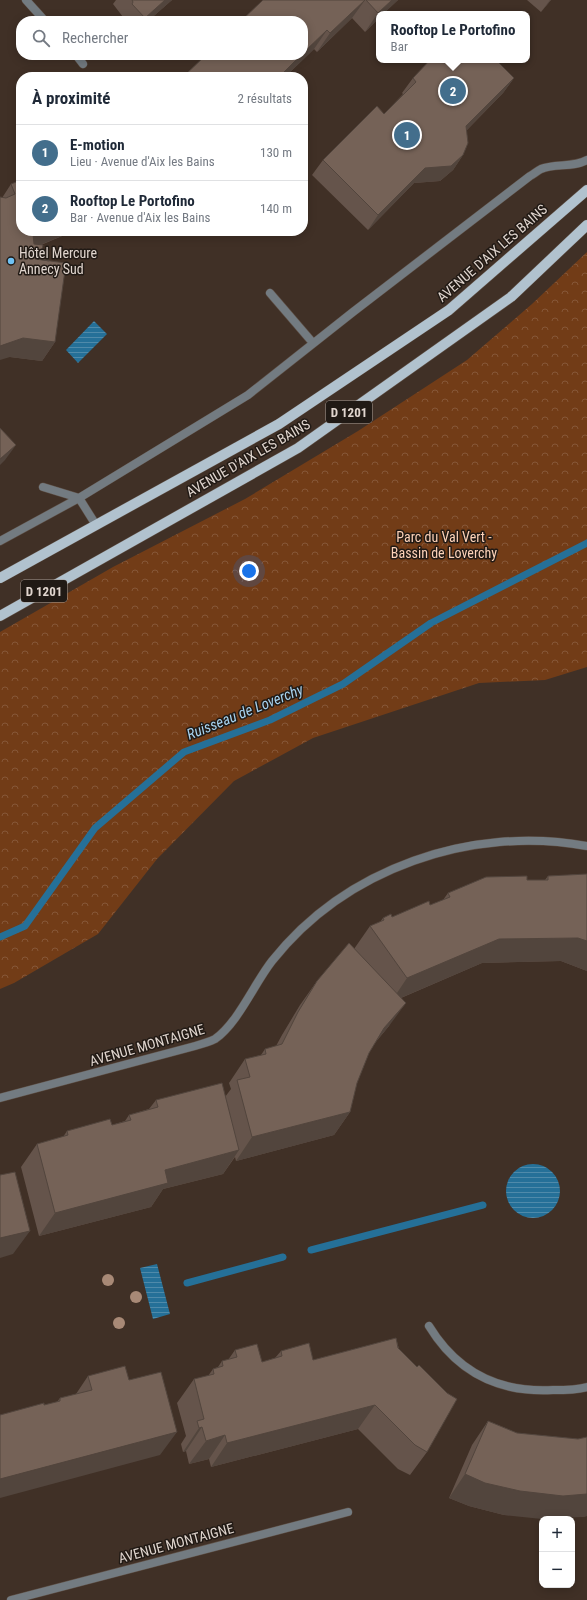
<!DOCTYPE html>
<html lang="fr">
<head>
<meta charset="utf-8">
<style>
  body { margin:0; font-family:"Roboto Condensed",sans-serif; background:#f2f2f3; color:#1f2937 }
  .controls { position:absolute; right:12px; bottom:12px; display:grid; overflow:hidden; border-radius:8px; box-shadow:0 2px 10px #0003 }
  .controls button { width:36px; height:36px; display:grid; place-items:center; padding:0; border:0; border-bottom:1px solid #e0e1e3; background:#fff; color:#1f2937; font:20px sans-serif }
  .you { position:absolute; left:249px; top:571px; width:14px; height:14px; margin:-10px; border:3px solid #fff; border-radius:50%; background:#1a73e8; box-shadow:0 0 0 6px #1a73e833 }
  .badge { display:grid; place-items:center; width:26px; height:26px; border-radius:50%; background:#436e8c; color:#fff; font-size:13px; font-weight:700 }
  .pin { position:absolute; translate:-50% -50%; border:2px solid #fff; box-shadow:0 1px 4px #0006 }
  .popup { position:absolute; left:376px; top:11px; width:154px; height:52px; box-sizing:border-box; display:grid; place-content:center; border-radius:8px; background:#fff; filter:drop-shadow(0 1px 3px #0005); font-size:13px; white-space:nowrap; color:#747a83 }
  .popup b { font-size:15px; color:#1f2937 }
  .popup::after { content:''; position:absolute; left:50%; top:100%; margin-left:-8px; border:8px solid transparent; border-top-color:#fff }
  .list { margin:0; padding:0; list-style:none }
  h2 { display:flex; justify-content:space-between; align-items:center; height:52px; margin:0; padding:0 16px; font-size:17px }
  h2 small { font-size:13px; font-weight:400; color:#747a83 }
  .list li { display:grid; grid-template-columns:26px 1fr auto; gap:12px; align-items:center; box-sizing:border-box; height:56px; padding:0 16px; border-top:1px solid #e0e1e3 }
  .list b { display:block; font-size:15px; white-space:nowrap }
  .list p { margin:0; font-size:13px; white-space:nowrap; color:#747a83 }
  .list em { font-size:13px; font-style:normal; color:#747a83 }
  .icon { flex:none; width:22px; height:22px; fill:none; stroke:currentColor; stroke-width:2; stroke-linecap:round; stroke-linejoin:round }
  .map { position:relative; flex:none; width:587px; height:1600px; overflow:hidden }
  .search { position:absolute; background:#fff; box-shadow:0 2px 10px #0003; left:16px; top:16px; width:292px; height:44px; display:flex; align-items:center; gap:10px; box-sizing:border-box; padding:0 14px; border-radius:16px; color:#747a83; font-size:15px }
  .panel { position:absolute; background:#fff; box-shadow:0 2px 10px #0003; left:16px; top:72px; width:292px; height:164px; border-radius:16px }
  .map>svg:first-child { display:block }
</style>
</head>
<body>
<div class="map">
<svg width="587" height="1600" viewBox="0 0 587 1600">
  <defs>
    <pattern id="forest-crowns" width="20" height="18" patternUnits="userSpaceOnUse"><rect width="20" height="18" fill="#723c17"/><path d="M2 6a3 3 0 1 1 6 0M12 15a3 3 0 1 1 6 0" fill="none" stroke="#865738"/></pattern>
    <pattern id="water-rules" width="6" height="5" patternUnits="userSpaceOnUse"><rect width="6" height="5" fill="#257098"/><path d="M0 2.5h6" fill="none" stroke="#4f8aaa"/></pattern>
  </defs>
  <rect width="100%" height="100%" fill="#403026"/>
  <path fill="url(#forest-crowns)" d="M 587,252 L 587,667 L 545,680 L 479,683 L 313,738 L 234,781 L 157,859 L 98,934 L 14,983 L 0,989 L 0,632 L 113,567 L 245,499 L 358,431 L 467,360 L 532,304 Z"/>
  <path fill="url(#water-rules)" d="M 94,321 L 107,334 L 78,363 L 66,350 Z
    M506 1191a27 27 0 1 1 54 0a27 27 0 1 1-54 0Z
    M 157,1264 L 170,1314 L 153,1319 L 140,1268 Z"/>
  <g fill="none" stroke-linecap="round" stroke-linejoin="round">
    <path stroke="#257098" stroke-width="7" d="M 0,937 L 25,926 L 95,828 L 184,752 L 270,720 L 343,684 L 431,623 L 587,543
      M 311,1250 L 483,1205
      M 187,1283 L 283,1257"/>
    <g stroke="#5d4e44" stroke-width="9">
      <path id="lane" d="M 26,0 L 45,21
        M 76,55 L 83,64
        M 270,293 L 313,343
        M 43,487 L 79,498 L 96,525
        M 0,541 L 79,498 L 248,395 L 353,312 L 530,176 C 534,174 537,171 541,169 C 555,163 573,168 587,160"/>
    </g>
    <g stroke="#5d4e44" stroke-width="9">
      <path id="street" d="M 0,1098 L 195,1046 C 202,1044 209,1042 215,1039 C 238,1023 254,984 272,961 C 346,868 471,825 587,846
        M 429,1326 C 457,1372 499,1393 553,1390 C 565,1390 576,1390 587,1387
        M 11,1600 L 348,1512"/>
    </g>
    <g stroke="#5d4e44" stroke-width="11">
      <path id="primary" d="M 0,578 L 279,424 L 449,310 L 587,190
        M 0,616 L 298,448 L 511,297 L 587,225"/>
    </g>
    <use href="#lane" stroke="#737b81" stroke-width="8"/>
    <use href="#street" stroke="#737b81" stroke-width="8"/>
    <use href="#primary" stroke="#b1c2ce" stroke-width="10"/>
  </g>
  <g fill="#a88976">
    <circle cx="108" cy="1280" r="6"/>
    <circle cx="136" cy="1297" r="6"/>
    <circle cx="119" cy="1323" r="6"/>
  </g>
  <path fill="#65544b" d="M 116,0 L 172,0 L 148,21 L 123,21 L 121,19 L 123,17 L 113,4 Z
    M 263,0 L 398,0 L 383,14 L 379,14 L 379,18 L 365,32 L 352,18 L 317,52 L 314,49 L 285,77 L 183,77 Z
    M 527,0 L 551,0 L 541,12 Z
    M 413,78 L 514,78 L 503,93 L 467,130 L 463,155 L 453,170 L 440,181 L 414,183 L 368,230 L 312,175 L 323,160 L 384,114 L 403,94 L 402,93 Z
    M 11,184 L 74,231 L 41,245 L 39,259 L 55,342 L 42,361 L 10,357 L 2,198 Z
    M 587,874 L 587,971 L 561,961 L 482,963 L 401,998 L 389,1026 L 375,1043 L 369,1053 L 357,1083 L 350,1112 L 334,1135 L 236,1161 L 235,1157 L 223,1174 L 163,1189 L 151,1207 L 39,1236 L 21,1167 L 37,1144 L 63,1137 L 67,1131 L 112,1125 L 125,1121 L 129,1115 L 149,1109 L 156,1100 L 225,1097 L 231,1089 L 229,1083 L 245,1059 L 261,1055 L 265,1049 L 276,1046 L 282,1035 L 300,1005 L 317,981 L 354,949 L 370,926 L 380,922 L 383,918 L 392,917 L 430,905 L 443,900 L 448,893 L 527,880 L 545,880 L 548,876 Z
    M 396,1338 L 427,1452 L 410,1475 L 398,1469 L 358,1429 L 211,1467 L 209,1459 L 189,1464 L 186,1451 L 183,1452 L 181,1444 L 186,1436 L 177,1403 L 194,1379 L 208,1376 L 213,1369 L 218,1367 L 222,1361 L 228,1360 L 235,1350 L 262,1362 L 275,1358 L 281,1351 L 313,1360 Z
    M 88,1376 L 129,1380 L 160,1455 L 44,1405 L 57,1402 L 60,1398 L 76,1394 Z
    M 488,1421 L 517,1433 L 578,1439 L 587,1437 L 587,1516 L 582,1517 L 504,1515 L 469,1506 L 449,1498 L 472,1445 Z"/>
  <path fill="#52453d" d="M 165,0 L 172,0 L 148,21 L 142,21 L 145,18 Z
    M 365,0 L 352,18 L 317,52 L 330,33 Z
    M 392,0 L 398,0 L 383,14 L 379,14 L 379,18 L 365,32 L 378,13 Z
    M 550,0 L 551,0 L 541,12 Z
    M 327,30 L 314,49 L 285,77 L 279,77 L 301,55 L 303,55 L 303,53 Z
    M 514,78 L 503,93 L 456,141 L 466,126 Z
    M 463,155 L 453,170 L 440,181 L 414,183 L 368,230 L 378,215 L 425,168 Z
    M 41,231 L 74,231 L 20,253 L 33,234 Z
    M 35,255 L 41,255 L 28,274 Z
    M 23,338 L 55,342 L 42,361 L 10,357 L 0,360 L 0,346 Z
    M 16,445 L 5,460 L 0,465 L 0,459 Z
    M 578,938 L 587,941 L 587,971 L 561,961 L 482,963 L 391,1002 L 407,978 L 499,939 Z
    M 406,1003 L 389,1026 L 367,1052 L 384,1028 Z
    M 350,1112 L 334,1135 L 236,1161 L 252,1137 Z
    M 239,1150 L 223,1174 L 163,1189 L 151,1207 L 39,1236 L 55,1213 L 165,1170 Z
    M 30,1231 L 13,1254 L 0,1258 L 0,1238 Z
    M 375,1405 L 358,1429 L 211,1467 L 227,1443 Z
    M 202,1427 L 186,1451 L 183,1452 L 199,1428 Z
    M 177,1432 L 160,1455 L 0,1498 L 0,1479 Z
    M 225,1435 L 209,1459 L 189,1464 L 206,1441 Z
    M 465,1474 L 587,1494 L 587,1516 L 582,1517 L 542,1519 L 504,1515 L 469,1506 L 449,1498 Z"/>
  <path fill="#756257" stroke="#52453d" d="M 132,0 L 165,0 L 145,18 L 132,4 L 133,2 Z
    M 263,0 L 365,0 L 330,33 L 327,30 L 303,53 L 303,21 L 241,21 Z
    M 366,0 L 392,0 L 378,13 Z
    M 30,18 L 33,21 L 26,21 Z
    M 206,55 L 301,55 L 279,77 L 183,77 Z
    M 430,60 L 496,60 L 514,78 L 466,126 L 468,143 L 463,155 L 451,166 L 425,168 L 378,215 L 323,160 L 377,106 L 384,114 L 416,82 L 413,78 Z
    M 21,180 L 21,231 L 41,231 L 33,234 L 34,244 L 43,245 L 41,255 L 35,255 L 35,259 L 66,263 L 55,342 L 23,338 L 0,346 L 0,197 L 6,198 L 15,194 L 11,184 Z
    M 38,259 L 39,259 L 49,260 L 49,261 Z
    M 0,428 L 16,445 L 0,459 Z
    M 587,874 L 587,941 L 578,938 L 499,939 L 407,978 L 370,926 L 384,920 L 383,918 L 391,914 L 392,917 L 429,901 L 430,905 L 450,897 L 448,893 L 486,877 L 527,876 L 527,880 L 548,880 L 548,876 Z
    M 349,943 L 406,1003 L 384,1028 L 369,1053 L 357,1083 L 350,1112 L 252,1137 L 237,1080 L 250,1077 L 245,1059 L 266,1054 L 265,1049 L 282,1044 L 298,1012 L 317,981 Z
    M 222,1083 L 239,1150 L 165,1170 L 168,1183 L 55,1213 L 37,1144 L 68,1135 L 67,1131 L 110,1119 L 112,1125 L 131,1120 L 129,1115 L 158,1107 L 156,1100 Z
    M 15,1172 L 30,1231 L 0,1238 L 0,1175 Z
    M 396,1338 L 398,1348 L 417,1367 L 419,1365 L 447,1393 L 457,1399 L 427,1452 L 415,1445 L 375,1405 L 227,1443 L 225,1435 L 206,1441 L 202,1427 L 199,1428 L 197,1421 L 204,1419 L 194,1379 L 214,1374 L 213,1369 L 223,1366 L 222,1361 L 237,1357 L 235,1350 L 257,1344 L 262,1362 L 282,1356 L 281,1351 L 309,1343 L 313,1360 Z
    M 125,1366 L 129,1380 L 161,1372 L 177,1432 L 0,1479 L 0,1415 L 44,1403 L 44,1405 L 60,1401 L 60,1398 L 92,1390 L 88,1376 Z
    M 488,1421 L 517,1433 L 578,1439 L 587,1437 L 587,1494 L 563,1496 L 520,1491 L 485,1483 L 465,1474 Z"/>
  <circle fill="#6fc2f4" stroke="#211a15" stroke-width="1.5" cx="11" cy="261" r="4"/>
  <g text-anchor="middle" stroke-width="3" stroke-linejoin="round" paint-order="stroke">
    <g fill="#211a15" stroke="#a79d96" stroke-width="1">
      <rect x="326" y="401" width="46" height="22" rx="3"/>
      <rect x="21" y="580" width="46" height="22" rx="3"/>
    </g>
    <g font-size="13" font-weight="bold" fill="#e0d5ce">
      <text x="349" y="417">D 1201</text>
      <text x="44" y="596">D 1201</text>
    </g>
    <g font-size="14" fill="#e0d5ce" stroke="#211a15" text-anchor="start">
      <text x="19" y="258">Hôtel Mercure<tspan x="19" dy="16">Annecy Sud</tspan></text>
    </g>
    <g font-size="14" fill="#e0d5ce" stroke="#211a15">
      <text transform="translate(492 253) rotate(-41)" y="5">AVENUE D'AIX LES BAINS</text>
      <text transform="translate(248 458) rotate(-30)" y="5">AVENUE D'AIX LES BAINS</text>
      <text transform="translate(147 1045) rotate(-16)" y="5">AVENUE MONTAIGNE</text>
      <text transform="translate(176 1543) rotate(-15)" y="5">AVENUE MONTAIGNE</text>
    </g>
    <g font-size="14" fill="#fdd2b8" stroke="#211a15">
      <text x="444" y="542">Parc du Val Vert -<tspan x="444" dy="16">Bassin de Loverchy</tspan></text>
    </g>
    <g font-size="15" font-style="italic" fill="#a7d2ee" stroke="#211a15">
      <text transform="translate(245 712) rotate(-22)" y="5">Ruisseau de Loverchy</text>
    </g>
  </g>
</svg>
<div class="controls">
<button>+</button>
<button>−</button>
</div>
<div class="you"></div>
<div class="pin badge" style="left:407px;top:135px">1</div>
<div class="pin badge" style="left:453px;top:91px">2</div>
<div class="popup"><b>Rooftop Le Portofino</b>Bar</div>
<div class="search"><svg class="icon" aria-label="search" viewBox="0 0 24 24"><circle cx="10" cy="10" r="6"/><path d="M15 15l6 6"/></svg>Rechercher</div>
<section class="panel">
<h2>À proximité<small>2 résultats</small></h2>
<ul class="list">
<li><span class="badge">1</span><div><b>E-motion</b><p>Lieu · Avenue d'Aix les Bains</p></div><em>130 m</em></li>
<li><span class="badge">2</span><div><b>Rooftop Le Portofino</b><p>Bar · Avenue d'Aix les Bains</p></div><em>140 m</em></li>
</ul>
</section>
</div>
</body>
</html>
